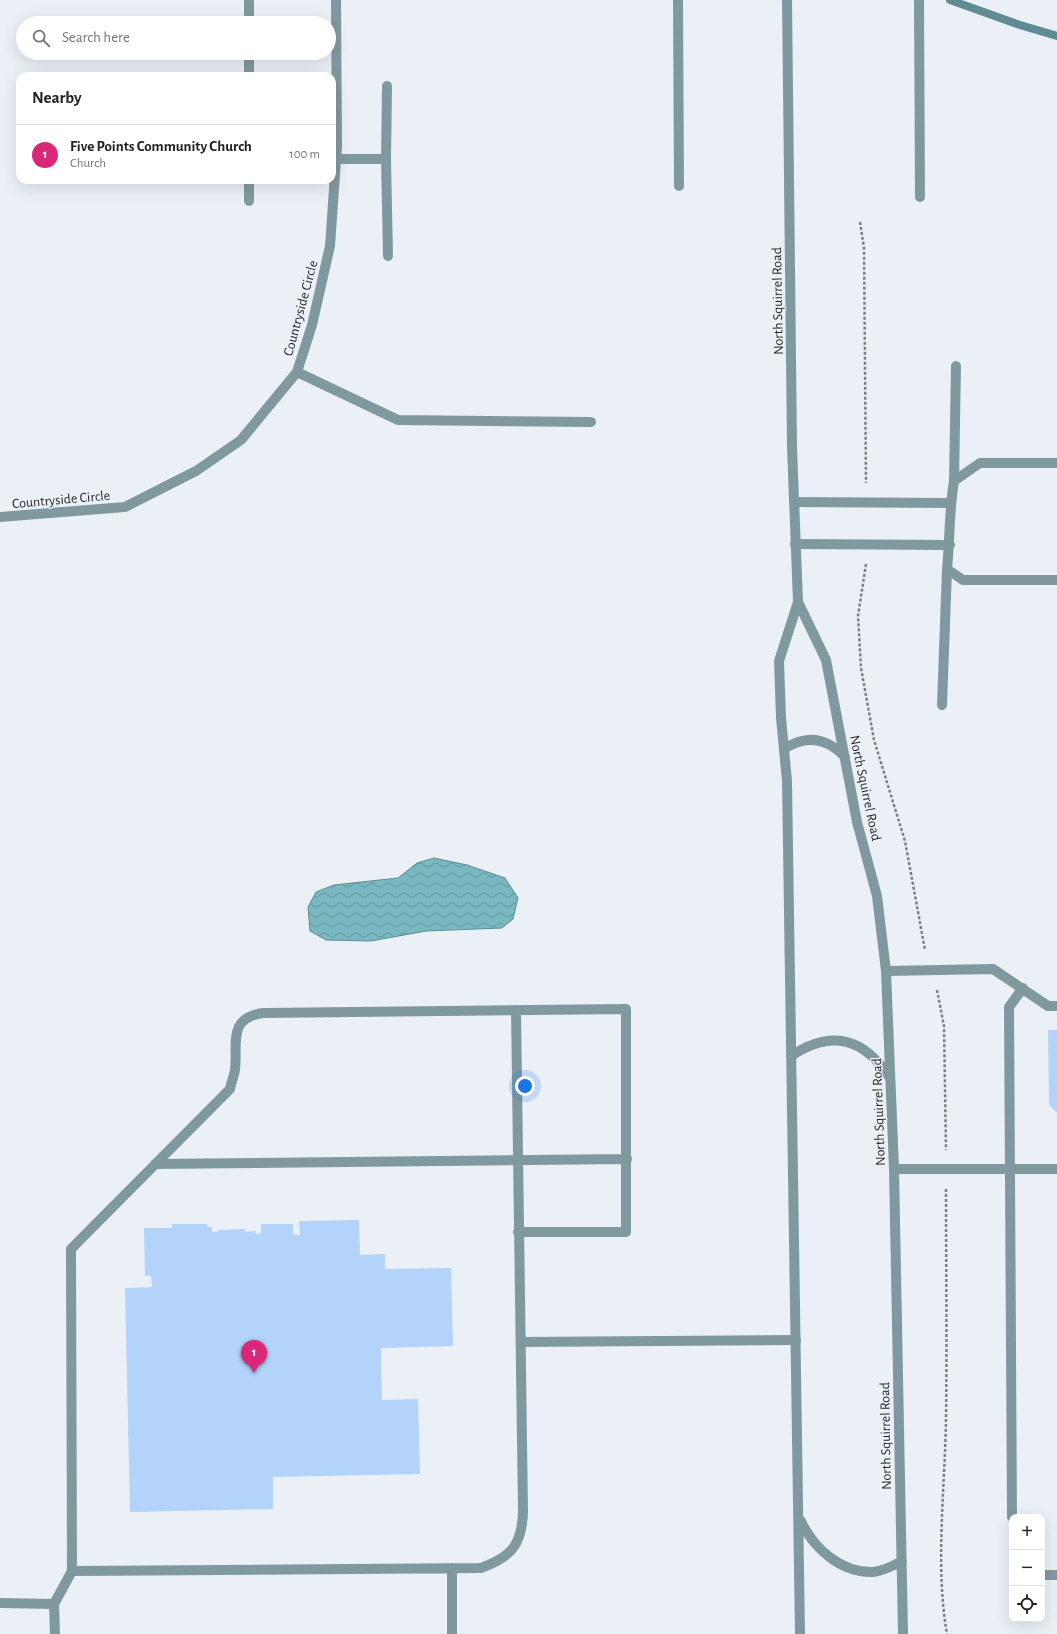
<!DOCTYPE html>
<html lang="en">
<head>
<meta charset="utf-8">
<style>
  body { margin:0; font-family:"Alegreya Sans",sans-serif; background:#f6f6f6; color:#222 }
  .controls { position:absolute; right:12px; bottom:12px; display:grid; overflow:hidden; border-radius:8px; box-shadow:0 4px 16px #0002 }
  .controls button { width:36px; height:36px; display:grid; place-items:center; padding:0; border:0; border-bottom:1px solid #e0e0e0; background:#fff; color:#222; font:20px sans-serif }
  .you { position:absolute; left:525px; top:1086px; width:14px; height:14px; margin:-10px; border:3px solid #fff; border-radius:50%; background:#1a73e8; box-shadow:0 0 0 6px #1a73e833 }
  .badge { display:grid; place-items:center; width:26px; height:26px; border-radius:50%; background:#db2777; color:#fff; font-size:13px; font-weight:700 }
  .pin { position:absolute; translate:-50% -33px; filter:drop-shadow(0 1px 2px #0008) }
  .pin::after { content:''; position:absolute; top:21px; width:14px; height:12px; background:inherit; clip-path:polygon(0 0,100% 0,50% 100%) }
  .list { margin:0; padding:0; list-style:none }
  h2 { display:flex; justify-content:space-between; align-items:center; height:52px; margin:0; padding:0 16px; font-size:17px }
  h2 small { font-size:13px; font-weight:400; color:#767676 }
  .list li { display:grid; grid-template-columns:26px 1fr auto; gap:12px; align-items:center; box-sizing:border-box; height:60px; padding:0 16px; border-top:1px solid #e0e0e0 }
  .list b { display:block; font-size:15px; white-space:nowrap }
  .list p { margin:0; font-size:13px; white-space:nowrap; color:#767676 }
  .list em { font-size:13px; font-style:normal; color:#767676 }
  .icon { flex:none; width:22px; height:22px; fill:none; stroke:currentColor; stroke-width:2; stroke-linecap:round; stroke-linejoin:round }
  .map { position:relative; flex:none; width:1057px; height:1634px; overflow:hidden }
  .search { position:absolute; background:#fff; box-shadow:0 4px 16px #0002; left:16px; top:16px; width:320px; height:44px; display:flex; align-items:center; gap:10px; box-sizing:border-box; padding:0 14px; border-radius:22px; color:#767676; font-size:15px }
  .panel { position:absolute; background:#fff; box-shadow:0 4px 16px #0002; left:16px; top:72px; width:320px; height:112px; border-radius:12px }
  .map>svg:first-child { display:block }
</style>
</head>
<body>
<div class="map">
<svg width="1057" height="1634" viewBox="0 0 1057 1634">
  <defs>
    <pattern id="water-waves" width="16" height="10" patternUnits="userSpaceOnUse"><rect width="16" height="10" fill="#7ab8c1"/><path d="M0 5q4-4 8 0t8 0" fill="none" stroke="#63959c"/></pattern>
  </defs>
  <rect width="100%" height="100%" fill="#ebf0f7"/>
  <path fill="url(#water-waves)" stroke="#5f8b92" d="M 434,858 L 467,865 L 505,878 L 518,898 L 513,919 L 502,928 L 426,931 L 371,941 L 326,940 L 310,931 L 308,907 L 316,892 L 334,885 L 398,878 L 417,863 Z"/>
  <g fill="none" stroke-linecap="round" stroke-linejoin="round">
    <path stroke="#5f8b92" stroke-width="8" d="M 950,0 L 1017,24 L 1057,36"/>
  </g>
  <path fill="#b4d3fb" d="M 1048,1030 L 1057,1030 L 1057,1113 L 1049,1105 Z
    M 359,1220 L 360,1255 L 385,1254 L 385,1269 L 451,1268 L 453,1346 L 381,1348 L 382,1400 L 418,1399 L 420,1474 L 273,1477 L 273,1509 L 130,1512 L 125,1288 L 152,1287 L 151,1276 L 145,1276 L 144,1228 L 172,1228 L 172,1224 L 207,1224 L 207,1227 L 212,1227 L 212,1232 L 218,1232 L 218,1230 L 245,1229 L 245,1232 L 256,1231 L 255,1234 L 261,1233 L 261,1224 L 293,1224 L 293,1235 L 300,1235 L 299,1221 Z"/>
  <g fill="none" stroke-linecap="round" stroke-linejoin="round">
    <path stroke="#7c8084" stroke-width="2.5" stroke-dasharray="3 2" stroke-linecap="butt" d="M 860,222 L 864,248 L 866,483
      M 866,564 L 858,616 L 861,668 L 874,740 L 905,841 L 925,950
      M 937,990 L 944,1026 L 946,1150
      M 946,1189 C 946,1266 947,1342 946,1419 C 945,1487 935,1567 947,1634"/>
    <path stroke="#80999f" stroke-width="10" d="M 249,0 L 249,23
      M 678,0 L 679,186
      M 919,0 L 920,197
      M 249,53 L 249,76
      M 336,159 L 386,159 L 388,256
      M 386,159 L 387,86
      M 249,201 L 249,180
      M 954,481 L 956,366
      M 942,705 L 947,569
      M 886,971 L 993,969 L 1048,1006 L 1057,1006
      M 155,1164 L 627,1159
      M 894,1169 L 1057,1169
      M 521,1342 L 796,1340
      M 1012,1517 L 1009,1007 L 1023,988
      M 72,1571 L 71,1249 L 230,1089 C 231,1083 234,1076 235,1070 C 238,1044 227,1018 263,1013 L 626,1009 L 626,1232 L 518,1232
      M 1042,1575 L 1057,1575
      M 0,1603 L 54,1604 L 55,1634
      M 54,1604 L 72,1571 L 481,1568 C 511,1557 522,1545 523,1512 L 516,1010
      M 452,1634 L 452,1568"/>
    <path stroke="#80999f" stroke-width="10" d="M 297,372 L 398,420 L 591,422
      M 1057,463 L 980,463 L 954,481 C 949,510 950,540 947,569 L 963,580 L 1057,580
      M 794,502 L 950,503
      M 0,517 L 125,507 L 196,471 L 241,440 L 297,372 L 312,325 L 330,246 L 337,146 L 336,0
      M 795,544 L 950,545"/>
    <path stroke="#80999f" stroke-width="10" d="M 787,0 L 792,447 L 798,602 L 779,661 L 781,718 L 787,781 L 800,1634
      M 798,602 L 826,660 L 857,822 L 877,896 L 886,971 L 894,1169 L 903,1634
      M 784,749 C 807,734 827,738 845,757
      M 791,1056 C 832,1029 864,1038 890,1078
      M 801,1521 C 813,1548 841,1573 873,1572 C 883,1571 893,1566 902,1561"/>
  </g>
  <g text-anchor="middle" stroke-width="3" stroke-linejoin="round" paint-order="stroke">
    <g font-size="14" fill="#1f2123" stroke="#ebf0f7">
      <text transform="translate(777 301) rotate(-91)" y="5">North Squirrel Road</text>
      <text transform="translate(300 308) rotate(-75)" y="5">Countryside Circle</text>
      <text transform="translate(61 499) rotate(-5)" y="5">Countryside Circle</text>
      <text transform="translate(866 788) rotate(78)" y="5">North Squirrel Road</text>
      <text transform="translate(878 1112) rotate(-92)" y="5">North Squirrel Road</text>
      <text transform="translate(885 1436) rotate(-91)" y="5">North Squirrel Road</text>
    </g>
  </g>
</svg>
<div class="controls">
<button>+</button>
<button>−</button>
<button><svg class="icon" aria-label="locate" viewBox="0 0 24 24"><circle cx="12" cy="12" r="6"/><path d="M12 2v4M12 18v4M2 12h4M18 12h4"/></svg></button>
</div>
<div class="you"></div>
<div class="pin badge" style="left:254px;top:1373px">1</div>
<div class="search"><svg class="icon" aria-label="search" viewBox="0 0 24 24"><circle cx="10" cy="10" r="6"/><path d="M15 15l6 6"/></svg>Search here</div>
<section class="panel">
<h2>Nearby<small></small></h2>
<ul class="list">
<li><span class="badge">1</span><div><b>Five Points Community Church</b><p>Church</p></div><em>100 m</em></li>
</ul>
</section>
</div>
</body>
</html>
